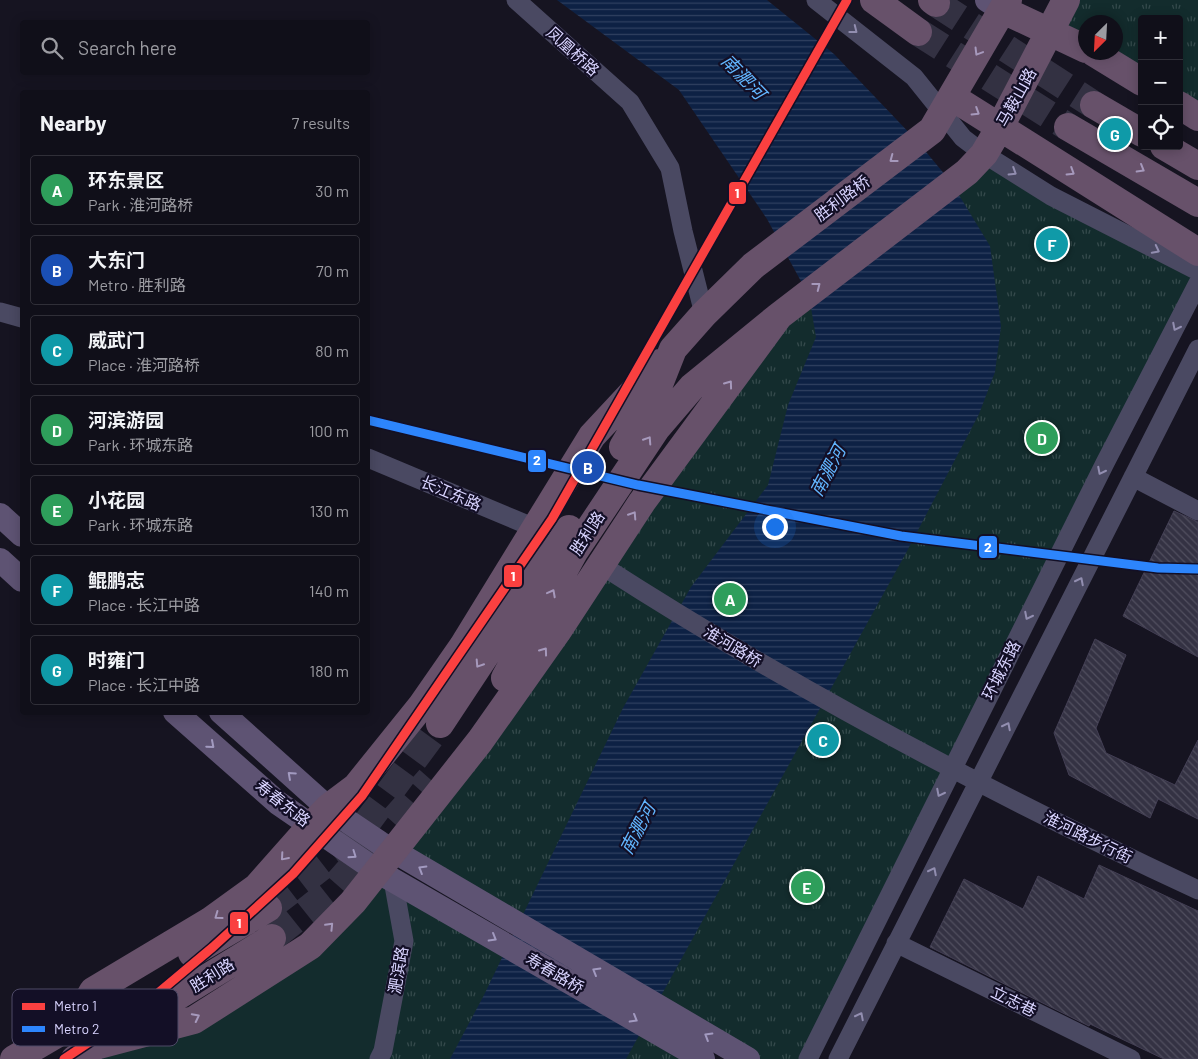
<!DOCTYPE html>
<html lang="en">
<head>
<meta charset="utf-8">
<style>
  body { margin:0; font-family:Barlow,"Noto Sans SC",sans-serif; background:#191822; color:#f1f3f6 }
  .controls { position:absolute; right:15px; top:15px; display:grid; overflow:hidden; border-radius:5px; box-shadow:0 2px 12px #0003 }
  .controls button { width:45px; height:45px; display:grid; place-items:center; padding:0; border:0; border-bottom:1px solid #302f38; background:#100f19; color:#f1f3f6; font:25px sans-serif }
  .compass { position:absolute; left:1078px; top:15px; width:45px; height:45px; border-radius:50%; background:#100f19; box-shadow:0 2px 12px #0003; rotate:204deg }
  .you { position:absolute; left:774px; top:526px; width:18px; height:18px; margin:-12px; border:4px solid #fff; border-radius:50%; background:#1a73e8; box-shadow:0 0 0 8px #1a73e833 }
  .badge { display:grid; place-items:center; width:32px; height:32px; border-radius:50%; background:#ea580c; color:#fff; font-size:16px; font-weight:700 }
  .pin { position:absolute; translate:-50% -50%; border:2px solid #fff; box-shadow:0 1px 5px #0006 }
  .list { margin:0; padding:0; list-style:none }
  h2 { display:flex; justify-content:space-between; align-items:center; height:65px; margin:0; padding:0 20px; font-size:21px }
  h2 small { font-size:16px; font-weight:400; color:#9c9ca2 }
  .list li { display:grid; grid-template-columns:32px 1fr auto; gap:15px; align-items:center; box-sizing:border-box; height:70px; margin:0 10px 10px; padding:0 10px; border:1px solid #302f38; border-radius:5px }
  .list b { display:block; font-size:19px; white-space:nowrap }
  .list p { margin:0; font-size:16px; white-space:nowrap; color:#9c9ca2 }
  .list em { font-size:16px; font-style:normal; color:#9c9ca2 }
  .icon { flex:none; width:28px; height:28px; fill:none; stroke:currentColor; stroke-width:2; stroke-linecap:round; stroke-linejoin:round }
  .map { position:relative; flex:none; width:1198px; height:1059px; overflow:hidden }
  .search { position:absolute; background:#100f19; box-shadow:0 2px 12px #0003; left:20px; top:20px; width:350px; height:55px; display:flex; align-items:center; gap:12px; box-sizing:border-box; padding:0 18px; border-radius:5px; color:#9c9ca2; font-size:19px }
  .panel { position:absolute; background:#100f19; box-shadow:0 2px 12px #0003; left:20px; top:90px; width:350px; height:625px; border-radius:5px }
  .map>svg:first-child { display:block }
</style>
</head>
<body>
<div class="map">
<svg width="1198" height="1059" viewBox="0 0 1198 1059">
  <defs>
    <pattern id="park-tufts" width="24" height="20" patternUnits="userSpaceOnUse" patternTransform="scale(1.25)"><rect width="24" height="20" fill="#132c2d"/><path d="M3 7l-1-3M5 7V3M7 7l1-3M15 17l-1-3M17 17v-4M19 17l1-3" fill="none" stroke="#354a4c"/></pattern>
    <pattern id="water-rules" width="6" height="5" patternUnits="userSpaceOnUse" patternTransform="scale(1.25)"><rect width="6" height="5" fill="#0d2144"/><path d="M0 2.5h6" fill="none" stroke="#304060"/></pattern>
    <pattern id="building-back-hatch" width="6" height="6" patternUnits="userSpaceOnUse" patternTransform="scale(1.25)"><rect width="6" height="6" fill="#343243"/><path d="M-1 5l2 2M0 0l6 6M5-1l2 2" fill="none" stroke="#514f5f"/></pattern>
  </defs>
  <rect width="100%" height="100%" fill="#161421"/>
  <path fill="url(#park-tufts)" d="M 1066,0 L 1198,0 L 1198,117 L 1179,105 L 1179,19 L 1142,19 L 1142,82 L 1116,52 L 1116,22 L 1086,22 L 1085,49 L 1052,31 Z
    M 984,154 L 1198,271 L 808,1059 L 748,1059 L 392,851 L 779,316 Z
    M 393,880 L 703,1059 L 379,1059 Z"/>
  <path fill="#132c2d" d="M 393,880 L 404,941 L 379,1059 L 76,1059 L 194,1020 L 353,902 Z"/>
  <path fill="url(#water-rules)" d="M 557,0 L 767,0 L 834,54 L 917,141 L 951,182 L 990,246 L 1001,326 L 995,372 L 979,414 L 906,553 L 626,1059 L 450,1059 L 484,995 L 623,708 L 691,587 L 768,485 L 788,405 L 816,337 L 809,296 L 767,219 L 679,90 Z"/>
  <path fill="url(#building-back-hatch)" stroke="#433f54" d="M 1174,511 L 1198,522 L 1198,657 L 1123,616 Z
    M 1095,639 L 1126,655 L 1096,728 L 1106,753 L 1175,785 L 1198,740 L 1198,819 L 1158,799 L 1150,818 L 1069,775 L 1054,733 Z
    M 1099,865 L 1198,911 L 1198,1059 L 1164,1059 L 1090,1024 L 1089,1026 L 930,947 L 964,879 L 1023,909 L 1038,876 L 1084,899 Z"/>
  <g fill="none" stroke-linecap="round" stroke-linejoin="round">
    <path stroke="#333142" stroke-width="28" stroke-dasharray="28 14" stroke-linecap="butt" d="M 936,3 L 1094,105
      M 918,32 L 1068,127
      M 268,908 L 351,844 L 440,724
      M 272,938 L 330,892 L 430,779"/>
    <path stroke="#4a4962" stroke-width="19" d="M 516,0 L 630,102 L 670,168 L 683,231 L 704,314
      M 816,0 L 914,77 L 963,138 L 984,154 L 1051,196 L 1198,271
      M 0,312 L 22,318
      M 368,458 L 535,528
      M 1133,477 L 1198,511
      M 601,565 C 792,688 992,794 1198,890
      M 896,943 L 1131,1059
      M 379,1059 L 383,1051 L 404,941 L 393,880
      M 808,1059 L 1105,463 L 1198,283
      M 838,1059 L 1198,349"/>
    <path stroke="#5e5373" stroke-width="24" d="M 987,0 L 1003,10
      M 0,515 L 22,535
      M 0,560 L 22,580
      M 175,712 L 278,803 L 377,871 L 703,1059
      M 221,712 L 328,808 L 380,843 L 748,1059"/>
    <path stroke="#67516a" stroke-width="28" d="M 874,0 L 918,32
      M 932,0 L 936,3
      M 1003,10 L 1086,49
      M 1093,52 L 1142,82
      M 952,97 L 1198,252
      M 1094,105 L 1142,133
      M 1179,105 L 1198,117
      M 1068,127 L 1198,203
      M 1164,146 L 1198,166
      M 623,447 L 656,392 L 673,349 L 704,314 L 753,266 L 932,130 L 1008,0
      M 505,678 L 574,552 L 656,429 L 692,387 L 779,316 L 967,172 L 984,154 L 1000,127 L 1066,0
      M 440,724 L 569,529
      M 192,953 L 268,908
      M 75,1023 L 93,991 L 210,921 L 257,887 L 311,826 L 328,808 L 356,787 L 422,705 L 463,646 L 592,436 L 660,363
      M 99,1045 L 194,1020 L 310,946 L 353,902 L 480,741 L 557,632 L 642,502 L 779,316
      M 14,1059 L 91,1014
      M 75,1059 L 272,938"/>
    <g stroke="#130f26" stroke-width="12">
      <path id="metro-1" d="M 64,1059 L 139,1009 L 213,947 L 293,874 L 362,796 L 552,519 L 847,0"/>
    </g>
    <g stroke="#130f26" stroke-width="12">
      <path id="metro-2" d="M 368,420 L 638,485 L 901,536 L 1158,568 L 1198,569"/>
    </g>
    <use href="#metro-1" stroke="#fa4040" stroke-width="9"/>
    <use href="#metro-2" stroke="#2d85fc" stroke-width="9"/>
  </g>
  <defs><path id="oneway-chevron" d="M-2-3.5L2.5 0L-2 3.5" fill="none" stroke-width="1.6" stroke-linecap="round" stroke-linejoin="round" transform="scale(1.25)"/></defs>
  <g stroke="#928eb0">
    <use href="#oneway-chevron" transform="translate(854 30) rotate(38)"/>
    <use href="#oneway-chevron" transform="translate(1013 172) rotate(32)"/>
    <use href="#oneway-chevron" transform="translate(1156 250) rotate(27)"/>
    <use href="#oneway-chevron" transform="translate(1176 327) rotate(117)"/>
    <use href="#oneway-chevron" transform="translate(1101 471) rotate(117)"/>
    <use href="#oneway-chevron" transform="translate(1080 581) rotate(-63)"/>
    <use href="#oneway-chevron" transform="translate(1028 616) rotate(117)"/>
    <use href="#oneway-chevron" transform="translate(1007 726) rotate(-63)"/>
    <use href="#oneway-chevron" transform="translate(940 793) rotate(117)"/>
    <use href="#oneway-chevron" transform="translate(933 871) rotate(-63)"/>
    <use href="#oneway-chevron" transform="translate(860 1016) rotate(-63)"/>
  </g>
  <g stroke="#a699bc">
    <use href="#oneway-chevron" transform="translate(978 52) rotate(121)"/>
    <use href="#oneway-chevron" transform="translate(976 112) rotate(32)"/>
    <use href="#oneway-chevron" transform="translate(893 159) rotate(143)"/>
    <use href="#oneway-chevron" transform="translate(1141 169) rotate(30)"/>
    <use href="#oneway-chevron" transform="translate(1071 172) rotate(32)"/>
    <use href="#oneway-chevron" transform="translate(817 286) rotate(-38)"/>
    <use href="#oneway-chevron" transform="translate(729 384) rotate(-54)"/>
    <use href="#oneway-chevron" transform="translate(648 440) rotate(-57)"/>
    <use href="#oneway-chevron" transform="translate(633 515) rotate(-57)"/>
    <use href="#oneway-chevron" transform="translate(552 593) rotate(-62)"/>
    <use href="#oneway-chevron" transform="translate(544 651) rotate(-54)"/>
    <use href="#oneway-chevron" transform="translate(479 664) rotate(123)"/>
    <use href="#oneway-chevron" transform="translate(284 857) rotate(131)"/>
    <use href="#oneway-chevron" transform="translate(218 916) rotate(144)"/>
    <use href="#oneway-chevron" transform="translate(330 926) rotate(-46)"/>
    <use href="#oneway-chevron" transform="translate(196 1017) rotate(-27)"/>
  </g>
  <g stroke="#a29ac0">
    <use href="#oneway-chevron" transform="translate(211 745) rotate(41)"/>
    <use href="#oneway-chevron" transform="translate(291 775) rotate(-138)"/>
    <use href="#oneway-chevron" transform="translate(353 855) rotate(35)"/>
    <use href="#oneway-chevron" transform="translate(422 869) rotate(-149)"/>
    <use href="#oneway-chevron" transform="translate(493 938) rotate(30)"/>
    <use href="#oneway-chevron" transform="translate(596 971) rotate(-150)"/>
    <use href="#oneway-chevron" transform="translate(634 1019) rotate(30)"/>
    <use href="#oneway-chevron" transform="translate(708 1036) rotate(-149)"/>
  </g>
  <g text-anchor="middle" stroke-width="4.5" stroke-linejoin="round" paint-order="stroke">
    <g font-size="16" fill="#d9d4ff" stroke="#130f26">
      <text transform="translate(573 51) rotate(42)" y="6">凤凰桥路</text>
      <text transform="translate(1016 97) rotate(-61)" y="6">马鞍山路</text>
      <text transform="translate(842 198) rotate(-37)" y="6">胜利路桥</text>
      <text transform="translate(451 493) rotate(23)" y="6">长江东路</text>
      <text transform="translate(587 533) rotate(-57)" y="6">胜利路</text>
      <text transform="translate(733 646) rotate(31)" y="6">淮河路桥</text>
      <text transform="translate(1001 670) rotate(-63)" y="6">环城东路</text>
      <text transform="translate(283 803) rotate(38)" y="6">寿春东路</text>
      <text transform="translate(1088 837) rotate(26)" y="6">淮河路步行街</text>
      <text transform="translate(398 970) rotate(-80)" y="6">淝滨路</text>
      <text transform="translate(555 973) rotate(30)" y="6">寿春路桥</text>
      <text transform="translate(212 975) rotate(-32)" y="6">胜利路</text>
      <text transform="translate(1014 1001) rotate(26)" y="6">立志巷</text>
    </g>
    <g font-size="18" font-style="italic" fill="#62b6ff" stroke="#130f26">
      <text transform="translate(743 77) rotate(46)" y="6">南淝河</text>
      <text transform="translate(828 471) rotate(-62)" y="6">南淝河</text>
      <text transform="translate(638 829) rotate(-62)" y="6">南淝河</text>
    </g>
  </g>
  <rect x="12" y="989" width="166" height="57" rx="8" fill="#130f26" stroke="#4e4a67" stroke-width="1"/>
  <rect x="22" y="1003" width="23" height="7" fill="#fa4040"/>
  <rect x="22" y="1026" width="23" height="6" fill="#2d85fc"/>
  <g font-size="14" fill="#d9d4ff">
    <text x="54" y="1011">Metro 1</text>
    <text x="54" y="1034">Metro 2</text>
  </g>
  <g stroke="#130f26" stroke-width="2">
    <rect x="728" y="181" width="19" height="24" rx="5" fill="#fa4040"/>
    <rect x="527" y="449" width="20" height="24" rx="5" fill="#2d85fc"/>
    <rect x="978" y="535" width="20" height="24" rx="5" fill="#2d85fc"/>
    <rect x="503" y="564" width="20" height="24" rx="5" fill="#fa4040"/>
    <rect x="229" y="911" width="20" height="24" rx="5" fill="#fa4040"/>
  </g>
  <g font-size="14" text-anchor="middle" font-weight="bold" fill="#fff">
    <text x="737" y="198">1</text>
    <text x="537" y="465">2</text>
    <text x="988" y="552">2</text>
    <text x="513" y="581">1</text>
    <text x="239" y="928">1</text>
  </g>
</svg>
<div class="controls">
<button>+</button>
<button>−</button>
<button><svg class="icon" aria-label="locate" viewBox="0 0 24 24"><circle cx="12" cy="12" r="6"/><path d="M12 2v4M12 18v4M2 12h4M18 12h4"/></svg></button>
</div>
<svg class="compass" viewBox="-18 -18 36 36"><path d="M0-13l5 13h-10z" fill="#e53935"/><path d="M0 13l5-13h-10z" fill="#9c9ca2"/></svg>
<div class="you"></div>
<div class="pin badge" style="left:730px;top:599px;background:#2e9e5b">A</div>
<div class="pin badge" style="left:588px;top:467px;background:#1a4fb4">B</div>
<div class="pin badge" style="left:823px;top:740px;background:#0f9aa8">C</div>
<div class="pin badge" style="left:1042px;top:438px;background:#2e9e5b">D</div>
<div class="pin badge" style="left:807px;top:887px;background:#2e9e5b">E</div>
<div class="pin badge" style="left:1052px;top:244px;background:#0f9aa8">F</div>
<div class="pin badge" style="left:1115px;top:134px;background:#0f9aa8">G</div>
<div class="search"><svg class="icon" aria-label="search" viewBox="0 0 24 24"><circle cx="10" cy="10" r="6"/><path d="M15 15l6 6"/></svg>Search here</div>
<section class="panel">
<h2>Nearby<small>7 results</small></h2>
<ul class="list">
<li><span class="badge" style="background:#2e9e5b">A</span><div><b>环东景区</b><p>Park · 淮河路桥</p></div><em>30 m</em></li>
<li><span class="badge" style="background:#1a4fb4">B</span><div><b>大东门</b><p>Metro · 胜利路</p></div><em>70 m</em></li>
<li><span class="badge" style="background:#0f9aa8">C</span><div><b>威武门</b><p>Place · 淮河路桥</p></div><em>80 m</em></li>
<li><span class="badge" style="background:#2e9e5b">D</span><div><b>河滨游园</b><p>Park · 环城东路</p></div><em>100 m</em></li>
<li><span class="badge" style="background:#2e9e5b">E</span><div><b>小花园</b><p>Park · 环城东路</p></div><em>130 m</em></li>
<li><span class="badge" style="background:#0f9aa8">F</span><div><b>鲲鹏志</b><p>Place · 长江中路</p></div><em>140 m</em></li>
<li><span class="badge" style="background:#0f9aa8">G</span><div><b>时雍门</b><p>Place · 长江中路</p></div><em>180 m</em></li>
</ul>
</section>
</div>
</body>
</html>
